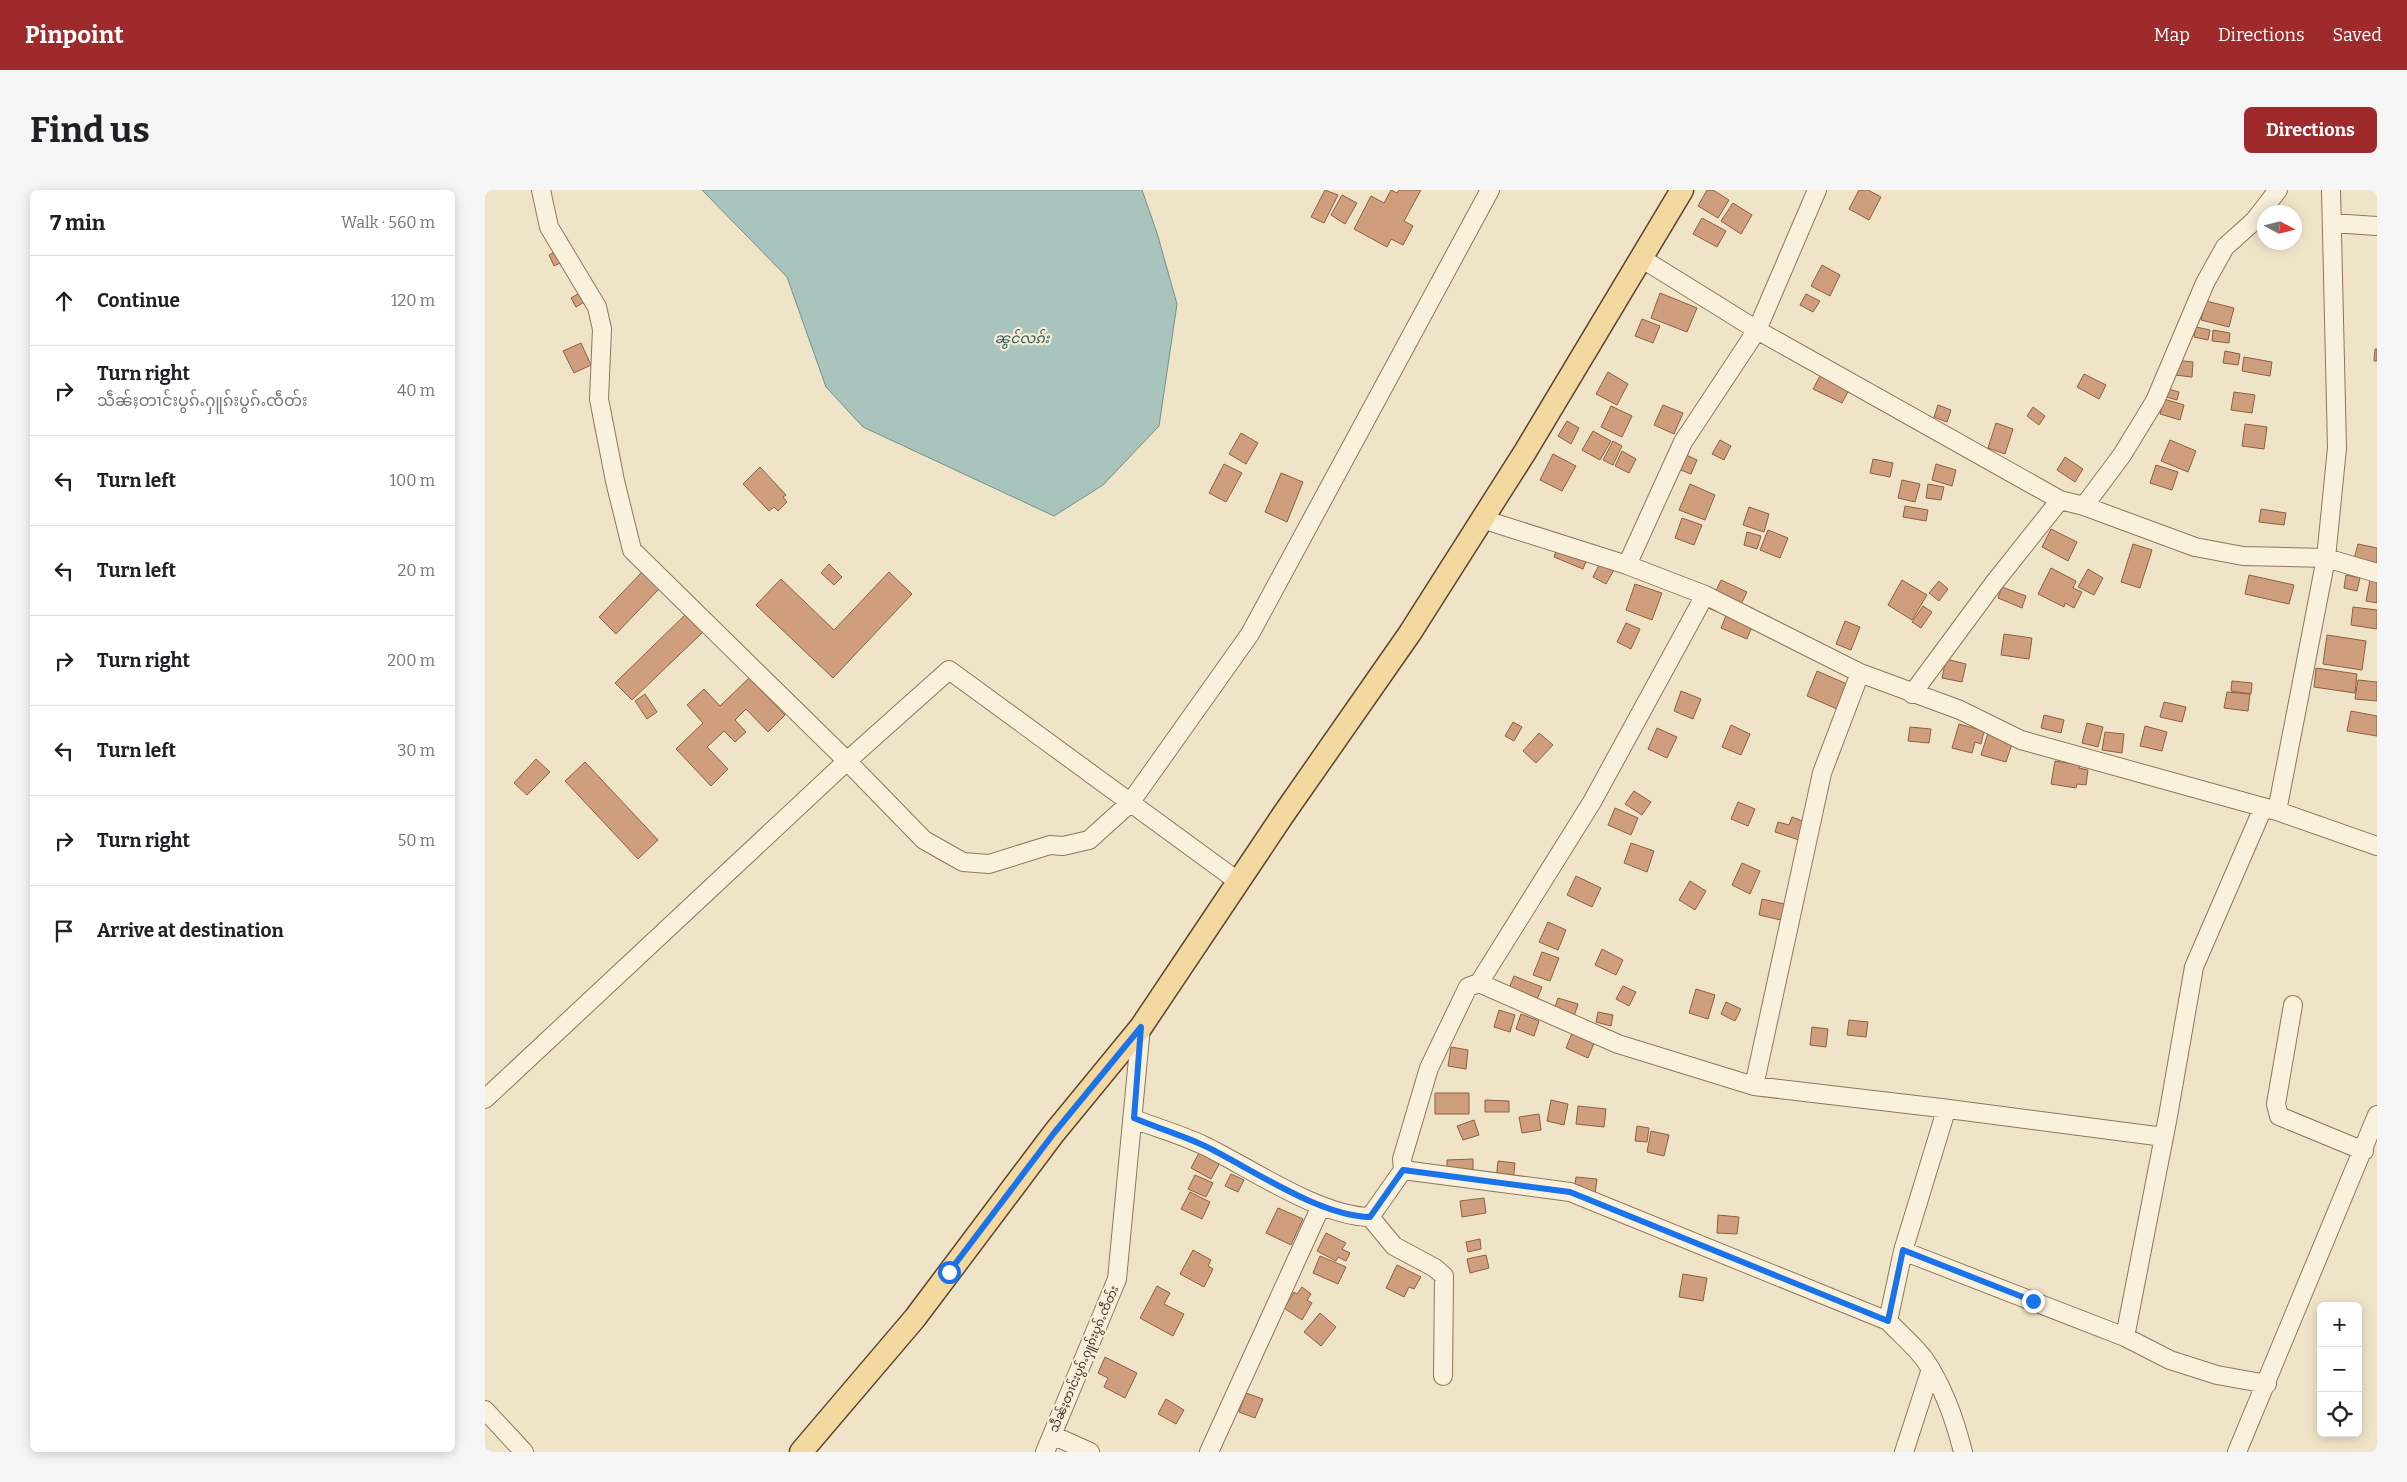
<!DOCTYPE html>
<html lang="en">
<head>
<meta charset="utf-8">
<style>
  body { margin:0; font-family:Bitter,"Noto Sans Myanmar",serif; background:#f6f6f6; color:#202124 }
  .controls { position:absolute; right:15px; bottom:15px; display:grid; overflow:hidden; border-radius:8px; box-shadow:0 2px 12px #0003 }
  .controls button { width:45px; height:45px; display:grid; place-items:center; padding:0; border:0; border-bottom:1px solid #e0e0e0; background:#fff; color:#202124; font:25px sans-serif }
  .compass { position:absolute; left:1772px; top:15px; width:45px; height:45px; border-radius:50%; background:#fff; box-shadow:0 2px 12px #0003; rotate:97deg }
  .stop { position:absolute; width:15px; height:15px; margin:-11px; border:4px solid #1a73e8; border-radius:50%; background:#fff }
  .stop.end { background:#1a73e8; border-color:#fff; box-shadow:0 1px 5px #0008 }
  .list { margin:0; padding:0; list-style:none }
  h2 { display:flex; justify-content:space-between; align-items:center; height:65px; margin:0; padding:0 20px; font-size:21px }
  h2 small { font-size:16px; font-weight:400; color:#757577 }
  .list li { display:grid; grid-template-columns:32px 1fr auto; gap:15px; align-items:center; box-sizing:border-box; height:90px; padding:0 20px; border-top:1px solid #e0e0e0 }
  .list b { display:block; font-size:19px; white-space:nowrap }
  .list p { margin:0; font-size:16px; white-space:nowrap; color:#757577 }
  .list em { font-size:16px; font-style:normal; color:#757577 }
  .icon { flex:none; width:28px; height:28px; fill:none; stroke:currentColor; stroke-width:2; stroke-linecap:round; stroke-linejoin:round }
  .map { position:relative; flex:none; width:1892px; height:1262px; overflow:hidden; border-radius:8px }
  header { display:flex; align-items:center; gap:30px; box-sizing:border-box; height:70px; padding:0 25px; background:#9e2a2b; color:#fff }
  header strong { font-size:24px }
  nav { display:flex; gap:28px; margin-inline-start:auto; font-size:18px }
  .intro { display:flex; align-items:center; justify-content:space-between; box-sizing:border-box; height:120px; padding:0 30px }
  h1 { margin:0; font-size:35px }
  .button { padding:12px 22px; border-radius:8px; background:#9e2a2b; color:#fff; font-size:18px; font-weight:700 }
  main { display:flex; gap:30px; padding:0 30px }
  aside { flex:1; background:#fff; border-radius:8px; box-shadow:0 2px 12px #0003 }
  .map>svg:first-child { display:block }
</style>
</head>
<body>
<header>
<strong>Pinpoint</strong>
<nav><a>Map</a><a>Directions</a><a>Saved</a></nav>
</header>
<div class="intro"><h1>Find us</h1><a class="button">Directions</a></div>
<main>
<aside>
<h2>7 min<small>Walk · 560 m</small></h2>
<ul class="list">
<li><svg class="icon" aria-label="ahead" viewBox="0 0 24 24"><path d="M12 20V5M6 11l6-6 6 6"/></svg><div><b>Continue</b></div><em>120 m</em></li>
<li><svg class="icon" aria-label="right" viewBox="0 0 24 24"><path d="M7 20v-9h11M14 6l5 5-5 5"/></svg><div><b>Turn right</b><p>သဵၼ်ႈတၢင်းပွၵ်ႉႁူၵ်းပွၵ်ႉၸဵတ်း</p></div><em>40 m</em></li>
<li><svg class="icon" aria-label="left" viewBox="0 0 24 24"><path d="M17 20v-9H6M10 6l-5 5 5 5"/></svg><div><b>Turn left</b></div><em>100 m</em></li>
<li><svg class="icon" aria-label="left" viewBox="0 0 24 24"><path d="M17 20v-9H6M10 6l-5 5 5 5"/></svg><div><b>Turn left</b></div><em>20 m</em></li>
<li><svg class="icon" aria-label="right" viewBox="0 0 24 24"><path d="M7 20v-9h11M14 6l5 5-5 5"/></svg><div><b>Turn right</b></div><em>200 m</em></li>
<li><svg class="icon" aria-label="left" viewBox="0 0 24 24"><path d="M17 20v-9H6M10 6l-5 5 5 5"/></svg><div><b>Turn left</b></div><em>30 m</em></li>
<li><svg class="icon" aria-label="right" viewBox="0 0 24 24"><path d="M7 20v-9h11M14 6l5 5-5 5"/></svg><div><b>Turn right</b></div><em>50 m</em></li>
<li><svg class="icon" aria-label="arrive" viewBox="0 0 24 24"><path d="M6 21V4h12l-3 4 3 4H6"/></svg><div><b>Arrive at destination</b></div></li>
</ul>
</aside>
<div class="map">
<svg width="1892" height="1262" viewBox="0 0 1892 1262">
  <rect width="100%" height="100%" fill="#f0e4c8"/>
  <path fill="#a9c4bc" stroke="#6f938a" d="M 217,0 L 657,0 L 672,43 L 692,114 L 674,236 L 618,295 L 569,326 L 378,237 L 341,197 L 302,87 Z"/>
  <path fill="#cf9f7d" stroke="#8d5f41" d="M 840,0 L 853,5 L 839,33 L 826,27 Z
    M 906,0 L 912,3 L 914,0 L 936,0 L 919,31 L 928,36 L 918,55 L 906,49 L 902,57 L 869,39 L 886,6 L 899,13 Z
    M 1222,0 L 1228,0 L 1244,10 L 1233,28 L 1213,16 Z
    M 1374,0 L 1383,0 L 1396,7 L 1384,30 L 1364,19 Z
    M 857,5 L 872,13 L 860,34 L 846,25 Z
    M 1248,13 L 1267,25 L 1256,44 L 1236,31 Z
    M 1217,28 L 1241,41 L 1232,57 L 1208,44 Z
    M 75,59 L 81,70 L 69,76 L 64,65 Z
    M 1337,75 L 1355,85 L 1345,106 L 1326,96 Z
    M 96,102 L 101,111 L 91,117 L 86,108 Z
    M 1175,103 L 1212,118 L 1202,142 L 1166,128 Z
    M 1321,104 L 1335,111 L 1328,122 L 1315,115 Z
    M 1721,111 L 1749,118 L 1744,137 L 1716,130 Z
    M 1157,129 L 1175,136 L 1168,153 L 1150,146 Z
    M 1711,137 L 1725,140 L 1723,150 L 1709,147 Z
    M 1728,140 L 1745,143 L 1744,153 L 1727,151 Z
    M 96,153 L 106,175 L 89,183 L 78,161 Z
    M 1890,159 L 1892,159 L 1892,171 L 1889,171 Z
    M 1740,161 L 1755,164 L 1753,175 L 1738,173 Z
    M 1759,167 L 1787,172 L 1785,186 L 1757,181 Z
    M 1690,170 L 1708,172 L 1707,187 L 1689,185 Z
    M 1123,182 L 1143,194 L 1132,215 L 1111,204 Z
    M 1336,184 L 1365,198 L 1357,213 L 1328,199 Z
    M 1599,184 L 1621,195 L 1614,209 L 1592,197 Z
    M 1680,198 L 1694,202 L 1692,210 L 1678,206 Z
    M 1749,202 L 1770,205 L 1767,223 L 1746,220 Z
    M 1679,209 L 1699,215 L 1695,230 L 1675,224 Z
    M 1178,215 L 1198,223 L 1189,244 L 1169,235 Z
    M 1453,215 L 1466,220 L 1462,232 L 1449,227 Z
    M 1126,216 L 1147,226 L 1137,247 L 1116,237 Z
    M 1548,217 L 1560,226 L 1554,235 L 1542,226 Z
    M 1082,231 L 1094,238 L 1086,254 L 1073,246 Z
    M 1511,233 L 1528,239 L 1520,264 L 1503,258 Z
    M 1760,234 L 1782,237 L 1779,259 L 1757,256 Z
    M 1108,241 L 1126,251 L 1115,270 L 1097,260 Z
    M 756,243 L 773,253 L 761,274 L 744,264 Z
    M 1235,250 L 1246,256 L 1239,270 L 1227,264 Z
    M 1685,250 L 1711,261 L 1703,282 L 1676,271 Z
    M 1128,251 L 1137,256 L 1128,275 L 1118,270 Z
    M 1137,261 L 1151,269 L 1144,283 L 1130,276 Z
    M 1068,264 L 1091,276 L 1077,301 L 1055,290 Z
    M 1199,264 L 1212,270 L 1206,284 L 1193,279 Z
    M 1580,267 L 1598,279 L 1590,292 L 1572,280 Z
    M 1388,269 L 1408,273 L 1405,287 L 1385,283 Z
    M 739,274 L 757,283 L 741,312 L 724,303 Z
    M 1451,274 L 1471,280 L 1467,296 L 1447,290 Z
    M 1671,275 L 1693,282 L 1687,300 L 1665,293 Z
    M 275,277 L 301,305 L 298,307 L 302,312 L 293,321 L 289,317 L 284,321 L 258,294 Z
    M 796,283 L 818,292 L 802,332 L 780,322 Z
    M 1417,290 L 1435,294 L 1430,312 L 1413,308 Z
    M 1205,294 L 1230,305 L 1220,330 L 1194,320 Z
    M 1443,294 L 1459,297 L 1456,310 L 1441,308 Z
    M 1420,316 L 1443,320 L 1441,331 L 1418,327 Z
    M 1264,317 L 1284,324 L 1279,342 L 1258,335 Z
    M 1776,319 L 1801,323 L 1799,335 L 1774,332 Z
    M 1197,328 L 1217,335 L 1209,355 L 1190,348 Z
    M 1566,339 L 1592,352 L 1583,371 L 1557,357 Z
    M 1283,340 L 1303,348 L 1295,368 L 1275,360 Z
    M 1262,342 L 1276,346 L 1272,359 L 1259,355 Z
    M 1075,350 L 1105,362 L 1098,379 L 1069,367 Z
    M 1648,354 L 1667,360 L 1655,398 L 1636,392 Z
    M 1873,354 L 1892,358 L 1892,375 L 1869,369 Z
    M 1116,371 L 1130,378 L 1121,394 L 1108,387 Z
    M 344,374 L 357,387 L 349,395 L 336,383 Z
    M 1566,378 L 1591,391 L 1588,398 L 1597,402 L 1589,418 L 1580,413 L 1579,417 L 1553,404 Z
    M 1603,379 L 1618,388 L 1609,405 L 1593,397 Z
    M 157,382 L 174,399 L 131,444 L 114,427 Z
    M 404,382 L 427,404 L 348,488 L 271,415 L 296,389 L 349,440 Z
    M 1764,385 L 1809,395 L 1804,414 L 1760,404 Z
    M 1861,385 L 1875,388 L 1872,401 L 1859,398 Z
    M 1236,390 L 1262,402 L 1255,416 L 1241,410 L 1235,423 L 1223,418 Z
    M 1417,390 L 1442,405 L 1427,430 L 1403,415 Z
    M 1885,390 L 1892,391 L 1892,413 L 1881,411 Z
    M 1454,391 L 1463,399 L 1454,411 L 1444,403 Z
    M 1150,394 L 1177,403 L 1167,430 L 1141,420 Z
    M 1517,397 L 1541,406 L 1537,418 L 1513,408 Z
    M 1246,413 L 1272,424 L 1262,449 L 1236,438 Z
    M 1438,416 L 1447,422 L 1436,438 L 1427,432 Z
    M 1868,417 L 1892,420 L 1892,439 L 1866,435 Z
    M 201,424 L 218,442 L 147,510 L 130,493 Z
    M 1360,431 L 1375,437 L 1366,460 L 1351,454 Z
    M 1141,433 L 1155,439 L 1146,459 L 1132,452 Z
    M 1519,444 L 1547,448 L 1544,469 L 1516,465 Z
    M 1842,445 L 1881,451 L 1877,480 L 1838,474 Z
    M 1461,469 L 1481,474 L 1477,492 L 1457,488 Z
    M 1831,478 L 1872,484 L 1870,503 L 1829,497 Z
    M 1332,481 L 1362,494 L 1352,519 L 1322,506 Z
    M 264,488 L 300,525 L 283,542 L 261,519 L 250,530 L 261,542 L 250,552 L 239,541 L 222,557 L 243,579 L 226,596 L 191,559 L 218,533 L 202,515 L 219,499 L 235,516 Z
    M 1873,490 L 1892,492 L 1892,511 L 1870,509 Z
    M 1747,491 L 1767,493 L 1766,504 L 1746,501 Z
    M 1196,501 L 1216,509 L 1208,529 L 1189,521 Z
    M 1742,502 L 1765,504 L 1763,521 L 1739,518 Z
    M 160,504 L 172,522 L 162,529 L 150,511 Z
    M 1679,512 L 1701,517 L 1697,532 L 1675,527 Z
    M 1866,521 L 1892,526 L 1892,546 L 1862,541 Z
    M 1559,525 L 1579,530 L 1576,543 L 1556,538 Z
    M 1028,532 L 1037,537 L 1029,551 L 1020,546 Z
    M 1602,533 L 1618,537 L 1613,557 L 1597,553 Z
    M 1474,534 L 1499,541 L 1496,554 L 1490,552 L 1487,563 L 1467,558 Z
    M 1246,535 L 1265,544 L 1256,565 L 1237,557 Z
    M 1660,536 L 1682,542 L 1677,561 L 1655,556 Z
    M 1425,537 L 1446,539 L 1444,553 L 1423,551 Z
    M 1172,538 L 1192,547 L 1182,568 L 1163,559 Z
    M 1620,542 L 1639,544 L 1637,563 L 1617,560 Z
    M 1054,543 L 1068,555 L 1051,573 L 1038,561 Z
    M 1503,543 L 1528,551 L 1521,572 L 1496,565 Z
    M 51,569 L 65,582 L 42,605 L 29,593 Z
    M 1570,571 L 1595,575 L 1594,578 L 1603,580 L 1601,595 L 1592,594 L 1591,598 L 1566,594 Z
    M 100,572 L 173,650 L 153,669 L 80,591 Z
    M 1149,601 L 1166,612 L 1157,625 L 1140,614 Z
    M 1253,612 L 1270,619 L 1263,636 L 1246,629 Z
    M 1130,618 L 1153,628 L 1146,645 L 1123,635 Z
    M 1307,627 L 1320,632 L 1314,650 L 1290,642 L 1293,632 L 1304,635 Z
    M 1146,653 L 1169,661 L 1162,682 L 1139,673 Z
    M 1257,673 L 1275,681 L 1265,704 L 1247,695 Z
    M 1091,686 L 1116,698 L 1107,717 L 1082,705 Z
    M 1205,691 L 1221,701 L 1210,720 L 1194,710 Z
    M 1277,709 L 1304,715 L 1300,731 L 1274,725 Z
    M 1063,732 L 1081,740 L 1073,760 L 1054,752 Z
    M 1117,759 L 1138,770 L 1131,785 L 1110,775 Z
    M 1057,762 L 1074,768 L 1065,791 L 1048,785 Z
    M 1029,786 L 1057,797 L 1048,819 L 1020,808 Z
    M 1138,796 L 1151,802 L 1144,816 L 1131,809 Z
    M 1211,799 L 1230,805 L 1223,829 L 1204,823 Z
    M 1073,808 L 1093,814 L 1086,836 L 1066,829 Z
    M 1241,812 L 1256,819 L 1250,831 L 1236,824 Z
    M 1014,820 L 1030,825 L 1025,842 L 1009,837 Z
    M 1113,822 L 1128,825 L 1126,836 L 1111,832 Z
    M 1036,824 L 1054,831 L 1049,846 L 1031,839 Z
    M 1364,830 L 1383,832 L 1381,847 L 1362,845 Z
    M 1327,837 L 1343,839 L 1341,857 L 1325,855 Z
    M 1087,843 L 1109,853 L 1103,868 L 1081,858 Z
    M 966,857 L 983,860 L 981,879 L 963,876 Z
    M 950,903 L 984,903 L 984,924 L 950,924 Z
    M 1000,910 L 1024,911 L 1024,922 L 1000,922 Z
    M 1066,910 L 1083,914 L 1079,935 L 1062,931 Z
    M 1093,916 L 1121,919 L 1119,937 L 1091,934 Z
    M 1054,924 L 1056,940 L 1037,943 L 1034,927 Z
    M 989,930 L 994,945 L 978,950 L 972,936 Z
    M 1152,936 L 1164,938 L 1162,952 L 1150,951 Z
    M 1166,941 L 1184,945 L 1179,966 L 1162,962 Z
    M 717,957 L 737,969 L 726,989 L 706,978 Z
    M 988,969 L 988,985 L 962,985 L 962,970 Z
    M 1013,971 L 1030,973 L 1028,992 L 1011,990 Z
    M 746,984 L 759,990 L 753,1002 L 740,996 Z
    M 710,985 L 728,993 L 721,1007 L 703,999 Z
    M 1091,987 L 1112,989 L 1110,1004 L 1089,1001 Z
    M 705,1002 L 725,1012 L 717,1029 L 696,1019 Z
    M 999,1008 L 1001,1023 L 977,1027 L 975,1011 Z
    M 793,1018 L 818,1029 L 806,1055 L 781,1043 Z
    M 1233,1025 L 1254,1027 L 1252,1044 L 1232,1043 Z
    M 841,1043 L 861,1053 L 857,1059 L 865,1063 L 861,1071 L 853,1067 L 851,1071 L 832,1061 Z
    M 995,1049 L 996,1059 L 983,1062 L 981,1052 Z
    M 708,1060 L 726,1070 L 723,1076 L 728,1079 L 719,1097 L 695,1084 Z
    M 1001,1065 L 1004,1078 L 985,1083 L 982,1069 Z
    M 835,1066 L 861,1077 L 853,1094 L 828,1083 Z
    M 912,1075 L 936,1087 L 929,1099 L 924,1097 L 919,1107 L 901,1098 Z
    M 1198,1084 L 1222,1088 L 1218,1111 L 1194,1107 Z
    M 672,1096 L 685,1103 L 679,1114 L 699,1124 L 688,1146 L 655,1128 Z
    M 817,1097 L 826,1104 L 822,1110 L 827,1113 L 817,1130 L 799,1118 L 809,1102 L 812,1104 Z
    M 835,1123 L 851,1137 L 836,1156 L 819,1142 Z
    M 620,1167 L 652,1183 L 640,1208 L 619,1197 L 623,1188 L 613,1183 Z
    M 761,1203 L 778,1209 L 770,1228 L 754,1222 Z
    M 681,1209 L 699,1220 L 691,1234 L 673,1224 Z"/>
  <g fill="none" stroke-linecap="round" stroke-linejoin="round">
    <g stroke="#8d765c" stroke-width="20">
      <path id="minor" d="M 56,0 L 64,37 L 112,117 L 117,139 L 114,209 L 130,291 L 147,360 L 362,571 L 439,650 L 478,672 L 504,674 L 565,655 L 578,656 L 604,650 L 645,613 L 765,444 L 1005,0
        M 1847,33 L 1892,36
        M 1156,68 L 1272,140 L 1575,310 L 1599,316 L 1710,357 L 1758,366 L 1841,368 L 1892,383
        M 1599,316 L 1637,265 L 1670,211 L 1720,93 L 1740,57 L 1769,31 L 1793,0
        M 997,329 L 1142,375 L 1220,405 L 1375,483 L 1475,520 L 1536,550 L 1792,621 L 1892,656
        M 1142,375 L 1198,252 L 1272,140 L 1332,0
        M 1427,504 L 1509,393 L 1575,310
        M 1792,621 L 1841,368 L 1852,258 L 1846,0
        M 994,793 L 1133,854 L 1269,896 L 1456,918 L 1459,927 L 1418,1061 L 1403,1131
        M 1808,815 L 1791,914 L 1794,926 L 1879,961
        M 1269,896 L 1337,583 L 1375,483
        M 0,909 L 362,571 L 464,480 L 754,692
        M 1456,918 L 1679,947
        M 649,929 C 672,938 697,945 720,956 C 767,979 834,1026 885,1027 L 918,980 L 917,969 L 944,878 L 983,797 L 994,793 L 1107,612 L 1220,405
        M 918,980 L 1085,1002 L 1403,1131 C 1415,1144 1430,1156 1440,1170 C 1459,1198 1470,1230 1478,1262
        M 885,1027 L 909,1056 L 950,1078 L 959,1086 L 958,1186
        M 1418,1061 L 1640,1147 L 1685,1170 L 1732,1185 L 1782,1194
        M 1640,1147 L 1683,926 L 1709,777 L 1778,618
        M 0,1220 L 39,1262
        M 567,1245 L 605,1262
        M 560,1262 L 632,1089 L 656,837
        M 724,1262 L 836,1016
        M 1419,1262 L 1446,1179
        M 1752,1262 L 1892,925"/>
    </g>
    <g stroke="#5b4430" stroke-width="25">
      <path id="major" d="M 316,1262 L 430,1128 L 569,943 L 656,837 L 798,625 L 925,443 L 1040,262 L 1197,0"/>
    </g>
    <use href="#minor" stroke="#faf1dc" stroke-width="18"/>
    <use href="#major" stroke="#f3d9a0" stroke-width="22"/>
  </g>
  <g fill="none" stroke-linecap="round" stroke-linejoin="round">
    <path stroke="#1a73e8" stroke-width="6" d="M 464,1082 L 569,943 L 656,837 L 649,928 C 672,938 697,945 720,956 C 767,979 834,1026 885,1027 L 918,980 L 1085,1002 L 1403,1131 L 1418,1060 L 1548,1111"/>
  </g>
  <g text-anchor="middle" stroke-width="4.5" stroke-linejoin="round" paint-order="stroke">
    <g font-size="12" fill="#3d2e20" stroke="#f7eed8">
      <text transform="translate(599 1169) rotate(-67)" y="4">သဵၼ်ႈတၢင်းပွၵ်ႉႁူၵ်းပွၵ်ႉၸဵတ်း</text>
    </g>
    <g font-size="14" font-style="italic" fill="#2f5d5a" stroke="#f7eed8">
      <text x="537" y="153">ၼွင်လၵ်း</text>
    </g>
  </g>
</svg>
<div class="controls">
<button>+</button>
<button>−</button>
<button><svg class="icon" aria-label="locate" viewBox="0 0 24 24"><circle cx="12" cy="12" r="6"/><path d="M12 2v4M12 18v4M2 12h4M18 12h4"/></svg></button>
</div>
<svg class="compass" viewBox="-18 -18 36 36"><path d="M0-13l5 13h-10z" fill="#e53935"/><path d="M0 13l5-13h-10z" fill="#757577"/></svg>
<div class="stop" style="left:464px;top:1082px"></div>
<div class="stop end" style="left:1548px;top:1111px"></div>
</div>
</main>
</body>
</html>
